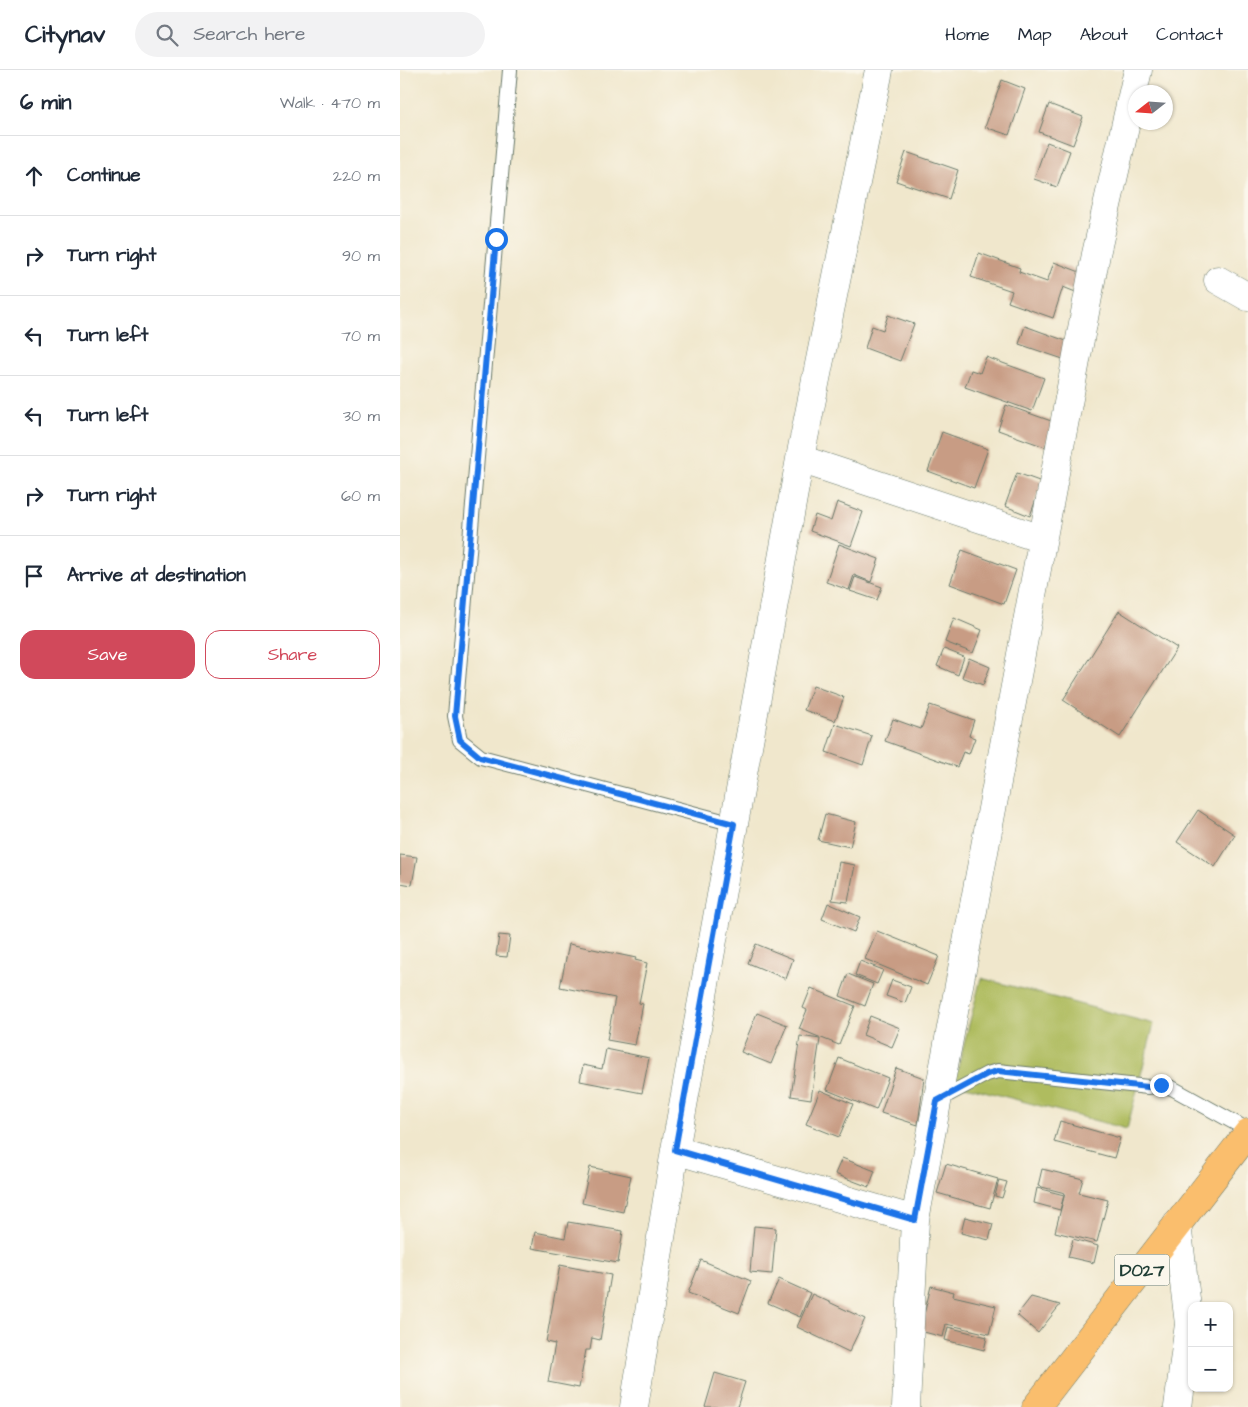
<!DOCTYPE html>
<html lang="en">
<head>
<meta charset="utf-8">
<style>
  body { margin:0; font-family:"Architects Daughter",sans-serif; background:#f2f2f3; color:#1f2937 }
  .controls { position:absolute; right:15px; bottom:15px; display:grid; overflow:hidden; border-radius:10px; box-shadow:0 1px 4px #0004 }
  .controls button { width:45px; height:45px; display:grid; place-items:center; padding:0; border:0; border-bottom:1px solid #e0e1e3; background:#fff; color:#1f2937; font:25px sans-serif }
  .compass { position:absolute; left:728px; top:15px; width:45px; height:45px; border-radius:50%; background:#fff; box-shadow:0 1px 4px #0004; rotate:253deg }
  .stop { position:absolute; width:15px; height:15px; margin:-11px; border:4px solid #1a73e8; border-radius:50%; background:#fff }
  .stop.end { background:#1a73e8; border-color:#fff; box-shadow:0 1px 5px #0008 }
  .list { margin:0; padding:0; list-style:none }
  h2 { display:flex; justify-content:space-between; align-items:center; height:65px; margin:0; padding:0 20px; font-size:21px }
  h2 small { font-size:16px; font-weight:400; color:#747a83 }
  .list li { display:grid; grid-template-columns:32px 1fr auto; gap:15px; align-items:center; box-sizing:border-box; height:80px; padding:0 20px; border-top:1px solid #e0e1e3 }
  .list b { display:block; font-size:19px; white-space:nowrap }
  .list em { font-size:16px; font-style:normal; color:#747a83 }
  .actions { display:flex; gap:10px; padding:15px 20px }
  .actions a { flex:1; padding:11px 0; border:1px solid #d1495b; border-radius:15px; text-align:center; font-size:18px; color:#d1495b }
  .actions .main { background:#d1495b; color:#fff }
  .icon { flex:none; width:28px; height:28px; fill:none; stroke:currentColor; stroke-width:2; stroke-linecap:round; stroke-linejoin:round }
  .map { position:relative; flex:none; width:848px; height:1337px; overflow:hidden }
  header { display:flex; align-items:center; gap:30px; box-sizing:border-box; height:70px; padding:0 25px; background:#fff; border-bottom:1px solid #e0e1e3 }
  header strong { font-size:24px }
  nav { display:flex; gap:28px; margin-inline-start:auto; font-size:18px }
  .search { width:350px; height:45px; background:#f2f2f3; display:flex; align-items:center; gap:12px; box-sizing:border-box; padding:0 18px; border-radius:28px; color:#747a83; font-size:19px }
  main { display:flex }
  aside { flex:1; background:#fff }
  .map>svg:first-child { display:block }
</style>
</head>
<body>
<header>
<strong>Citynav</strong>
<div class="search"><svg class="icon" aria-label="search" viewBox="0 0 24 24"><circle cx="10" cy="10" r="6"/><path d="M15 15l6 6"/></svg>Search here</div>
<nav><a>Home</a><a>Map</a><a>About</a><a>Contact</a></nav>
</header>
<main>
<aside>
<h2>6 min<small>Walk · 470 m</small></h2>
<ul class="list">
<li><svg class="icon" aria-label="ahead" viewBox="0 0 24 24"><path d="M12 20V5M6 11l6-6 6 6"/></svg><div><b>Continue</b></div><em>220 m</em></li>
<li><svg class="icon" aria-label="right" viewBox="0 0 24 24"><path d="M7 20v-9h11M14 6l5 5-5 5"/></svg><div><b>Turn right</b></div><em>90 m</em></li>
<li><svg class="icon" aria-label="left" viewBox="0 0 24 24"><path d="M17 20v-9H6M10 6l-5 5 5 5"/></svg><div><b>Turn left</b></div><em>70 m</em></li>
<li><svg class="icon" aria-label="left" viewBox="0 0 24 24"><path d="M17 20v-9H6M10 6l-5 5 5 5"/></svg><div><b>Turn left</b></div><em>30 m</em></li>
<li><svg class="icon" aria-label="right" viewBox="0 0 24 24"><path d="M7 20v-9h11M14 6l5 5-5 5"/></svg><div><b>Turn right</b></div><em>60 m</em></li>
<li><svg class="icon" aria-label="arrive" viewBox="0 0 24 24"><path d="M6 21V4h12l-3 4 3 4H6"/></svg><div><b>Arrive at destination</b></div></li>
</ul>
<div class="actions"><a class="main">Save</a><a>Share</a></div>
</aside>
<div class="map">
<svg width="848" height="1337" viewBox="0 0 848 1337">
  <rect width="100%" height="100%" fill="#fbf7ec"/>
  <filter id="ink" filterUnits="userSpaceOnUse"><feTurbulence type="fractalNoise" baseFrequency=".02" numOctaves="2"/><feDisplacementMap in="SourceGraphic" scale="10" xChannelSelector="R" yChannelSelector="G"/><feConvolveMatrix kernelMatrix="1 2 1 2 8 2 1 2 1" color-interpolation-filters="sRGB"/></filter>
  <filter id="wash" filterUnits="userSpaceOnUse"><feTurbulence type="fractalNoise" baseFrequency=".0096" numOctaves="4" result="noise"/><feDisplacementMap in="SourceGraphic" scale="20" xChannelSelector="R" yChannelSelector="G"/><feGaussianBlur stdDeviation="1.12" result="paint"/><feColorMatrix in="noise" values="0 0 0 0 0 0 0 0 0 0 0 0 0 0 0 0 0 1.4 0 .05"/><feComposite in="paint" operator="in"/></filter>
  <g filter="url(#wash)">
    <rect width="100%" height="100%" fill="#f0e7cc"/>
    <path fill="#afbc5e" stroke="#677c49" d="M 581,908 L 754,954 L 727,1059 L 554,1013 Z"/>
    <g id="blocks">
      <path fill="#c89c84" d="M 602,10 L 625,19 L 609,65 L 585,57 Z
        M 649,34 L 683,47 L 673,75 L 639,62 Z
        M 647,72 L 670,81 L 657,117 L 634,109 Z
        M 506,82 L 558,100 L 549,129 L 496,111 Z
        M 579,183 L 620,198 L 619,202 L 647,212 L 654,192 L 685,204 L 678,223 L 663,217 L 653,248 L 608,232 L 612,221 L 571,207 Z
        M 488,245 L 514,254 L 500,291 L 465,278 L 472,256 L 483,260 Z
        M 625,256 L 669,272 L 663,289 L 619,274 Z
        M 586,287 L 644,308 L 632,341 L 565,317 L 571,300 L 580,303 Z
        M 606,335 L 654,352 L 645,377 L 598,360 Z
        M 542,362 L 588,379 L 574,418 L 528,401 Z
        M 617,403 L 642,412 L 630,446 L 605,436 Z
        M 437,432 L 463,442 L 451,476 L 410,461 L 415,445 L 431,451 Z
        M 439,474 L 479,489 L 471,512 L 454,505 L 449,520 L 426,512 Z
        M 562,480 L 616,500 L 604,534 L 550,514 Z
        M 455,507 L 482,517 L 477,530 L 450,521 Z
        M 719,541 L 777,578 L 720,667 L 663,630 Z
        M 554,548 L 582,560 L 573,583 L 545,572 Z
        M 544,579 L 564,587 L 558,605 L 537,596 Z
        M 569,588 L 590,597 L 583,615 L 562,607 Z
        M 413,616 L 444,627 L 435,651 L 404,640 Z
        M 530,635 L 574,650 L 569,666 L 575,668 L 569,684 L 563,682 L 557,697 L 485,671 L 493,649 L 521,659 Z
        M 435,654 L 472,666 L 463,695 L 426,682 Z
        M 798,740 L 835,765 L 815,797 L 777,772 Z
        M 425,744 L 456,752 L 450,777 L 418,770 Z
        M 0,785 L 17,787 L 12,815 L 0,813 Z
        M 439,792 L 455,795 L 448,832 L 432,830 Z
        M 428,833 L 460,847 L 454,862 L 422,849 Z
        M 477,861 L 539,886 L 527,915 L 465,889 Z
        M 99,865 L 110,866 L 107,887 L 96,886 Z
        M 169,874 L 236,888 L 235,890 L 247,893 L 239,933 L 243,934 L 235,975 L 207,970 L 215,928 L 160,917 Z
        M 356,874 L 393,889 L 386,909 L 348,893 Z
        M 460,891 L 483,900 L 477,914 L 455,905 Z
        M 448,904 L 473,914 L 465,936 L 440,926 Z
        M 492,910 L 511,917 L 505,933 L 486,926 Z
        M 411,918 L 455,936 L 439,975 L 399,959 L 407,940 L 403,938 Z
        M 357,943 L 387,955 L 371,994 L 341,982 Z
        M 470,946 L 500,958 L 492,977 L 463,965 Z
        M 400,966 L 420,969 L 411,1029 L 391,1026 Z
        M 206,979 L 249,988 L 242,1023 L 180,1011 L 183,995 L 202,999 Z
        M 439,988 L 488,1008 L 476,1040 L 427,1020 Z
        M 496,998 L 524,1008 L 518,1055 L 481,1043 Z
        M 420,1020 L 453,1034 L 439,1067 L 406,1054 Z
        M 660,1051 L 720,1068 L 714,1088 L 654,1072 Z
        M 442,1088 L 475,1101 L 469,1117 L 435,1104 Z
        M 546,1094 L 598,1109 L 590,1138 L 537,1123 Z
        M 190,1097 L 231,1106 L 223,1142 L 182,1133 Z
        M 642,1099 L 683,1109 L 679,1123 L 708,1130 L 697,1172 L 655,1162 L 665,1123 L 638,1116 Z
        M 599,1110 L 607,1112 L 602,1128 L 595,1126 Z
        M 637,1118 L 664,1125 L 660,1140 L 634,1133 Z
        M 565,1147 L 593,1154 L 589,1170 L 561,1163 Z
        M 168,1152 L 223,1161 L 218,1193 L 132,1178 L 135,1162 L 165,1168 Z
        M 354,1156 L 376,1158 L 372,1204 L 350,1202 Z
        M 673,1169 L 698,1176 L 694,1193 L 668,1187 Z
        M 301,1190 L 351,1211 L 339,1243 L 288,1223 Z
        M 160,1195 L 211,1205 L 200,1270 L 192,1268 L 190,1280 L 186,1280 L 179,1318 L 148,1312 L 155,1274 L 146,1272 Z
        M 379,1209 L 410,1223 L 400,1247 L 368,1233 Z
        M 531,1216 L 554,1222 L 553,1226 L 596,1236 L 589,1264 L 546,1254 L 543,1267 L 520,1261 Z
        M 412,1224 L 465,1249 L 449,1282 L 397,1257 Z
        M 631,1227 L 660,1235 L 638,1263 L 617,1245 Z
        M 548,1257 L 587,1267 L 584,1280 L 545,1270 Z
        M 315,1303 L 345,1312 L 337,1337 L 305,1337 Z"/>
    </g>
  </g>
  <g filter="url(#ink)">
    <use href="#blocks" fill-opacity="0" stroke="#687869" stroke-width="1"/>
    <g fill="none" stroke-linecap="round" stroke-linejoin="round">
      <g stroke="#687869" stroke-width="16">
        <path id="lane" d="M 110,0 L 55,646 L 60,670 L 81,687 L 334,754
          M 538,1030 L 587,1004 L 598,1001 L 748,1017 L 761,1015 L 772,1018 L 848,1060"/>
      </g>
      <g stroke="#687869" stroke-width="29">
        <path id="street" d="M 818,210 L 848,227
          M 400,389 L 642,469
          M 275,1080 L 515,1150
          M 777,1154 L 789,1254 L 778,1337
          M 234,1337 L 275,1080 L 402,378 L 479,0
          M 506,1337 L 515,1150 L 696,184 L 738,0"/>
      </g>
      <g stroke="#687869" stroke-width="29">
        <path id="primary" d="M 636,1337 L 848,1063"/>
      </g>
      <use href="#lane" stroke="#fff" stroke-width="14"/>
      <use href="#street" stroke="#fff" stroke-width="28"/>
      <use href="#primary" stroke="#fabe6d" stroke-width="28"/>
    </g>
  </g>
  <g fill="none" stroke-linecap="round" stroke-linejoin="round" filter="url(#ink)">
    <path stroke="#1a73e8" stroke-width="6" d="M 96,169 L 55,646 L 60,670 L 80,687 L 334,754 L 275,1080 L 515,1150 L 537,1031 L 587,1004 L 598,1001 L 748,1017 L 761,1015"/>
  </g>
  <g text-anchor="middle" stroke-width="4.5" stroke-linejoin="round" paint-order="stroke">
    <rect fill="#fbf7ec" stroke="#61756b" stroke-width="1" x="714.5" y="1184.5" width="55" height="31" rx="4"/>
    <g font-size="18" font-weight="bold" fill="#1f3d34">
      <text x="742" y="1206">D027</text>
    </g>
  </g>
</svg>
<div class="controls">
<button>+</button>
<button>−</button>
</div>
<svg class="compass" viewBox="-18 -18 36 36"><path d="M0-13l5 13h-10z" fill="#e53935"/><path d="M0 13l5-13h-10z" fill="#747a83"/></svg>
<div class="stop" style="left:96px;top:169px"></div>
<div class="stop end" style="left:761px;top:1015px"></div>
</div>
</main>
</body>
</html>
